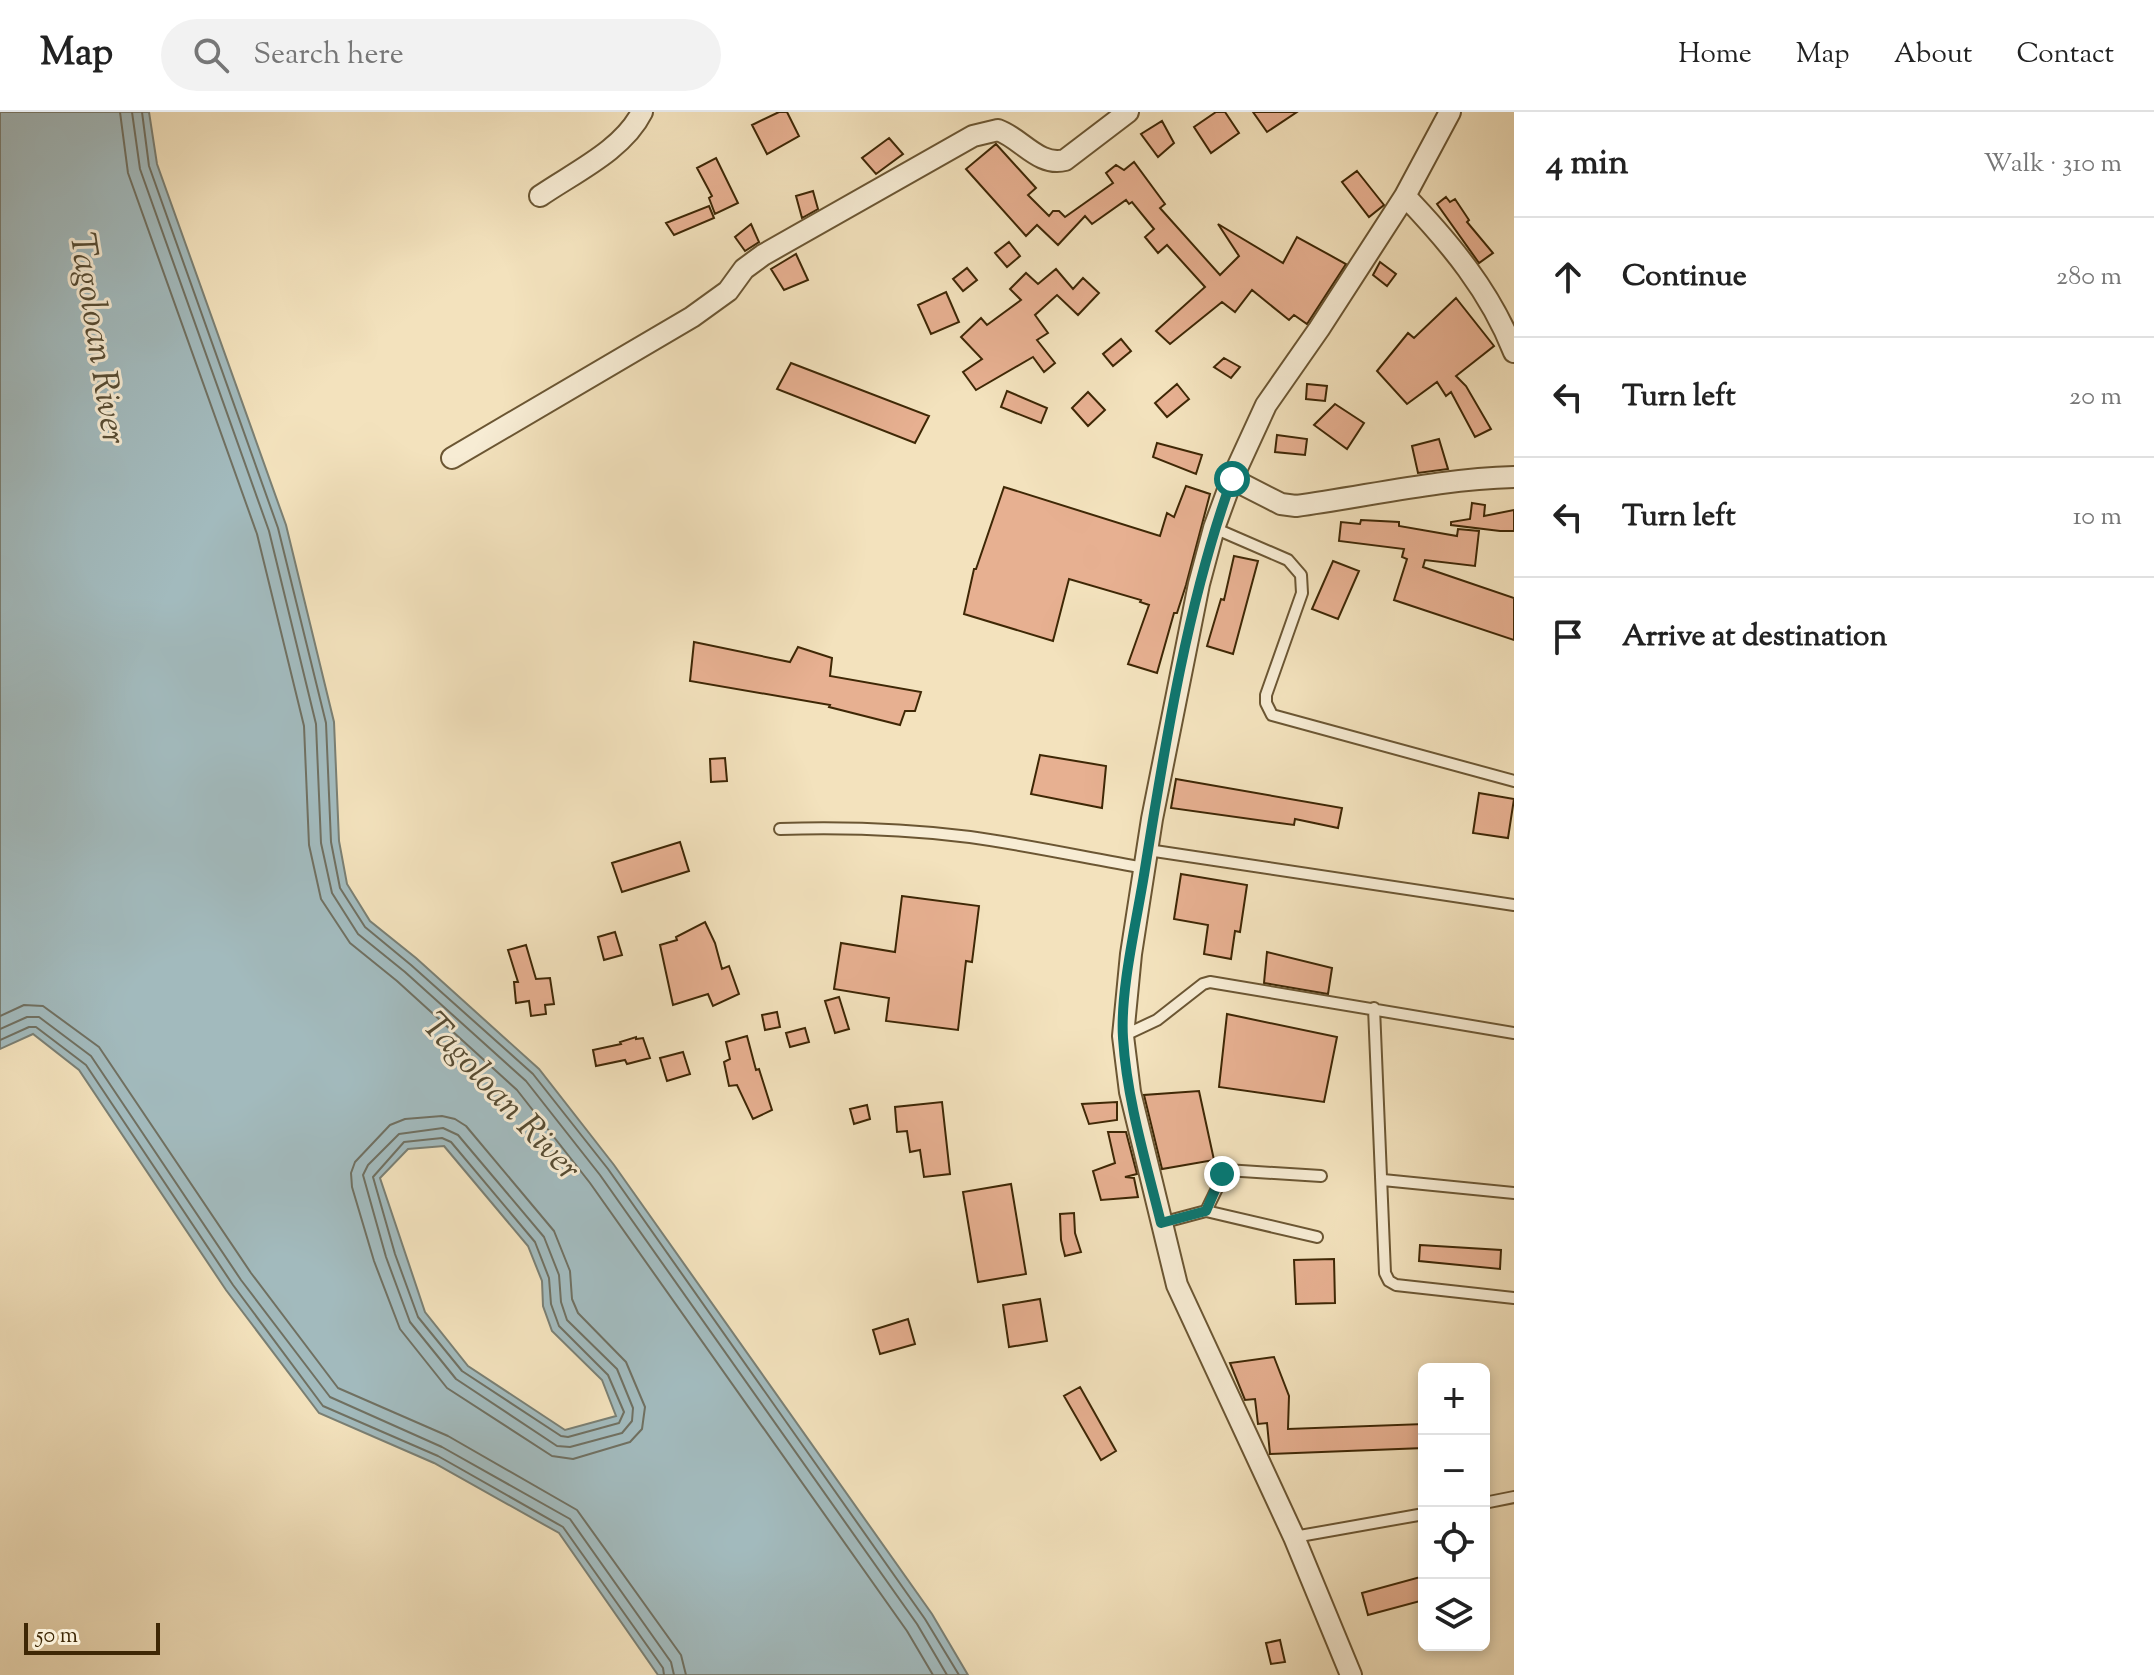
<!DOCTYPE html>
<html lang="en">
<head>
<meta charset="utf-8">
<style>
  body { margin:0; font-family:"Sorts Mill Goudy",serif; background:#f2f2f2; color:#222 }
  .controls { position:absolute; right:24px; bottom:24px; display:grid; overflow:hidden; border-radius:12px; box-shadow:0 4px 12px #0003 }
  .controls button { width:72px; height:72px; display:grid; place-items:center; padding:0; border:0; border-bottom:2px solid #e0e0e0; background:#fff; color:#222; font:40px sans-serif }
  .scale { position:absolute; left:24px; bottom:20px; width:136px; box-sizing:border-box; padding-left:8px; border:4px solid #3e2705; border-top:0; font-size:22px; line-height:28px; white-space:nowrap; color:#3e2705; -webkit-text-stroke:6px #f7ecd4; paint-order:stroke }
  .stop { position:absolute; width:24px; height:24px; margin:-18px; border:6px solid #0f766e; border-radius:50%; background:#fff }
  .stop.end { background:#0f766e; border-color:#fff; box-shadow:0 2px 8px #0008 }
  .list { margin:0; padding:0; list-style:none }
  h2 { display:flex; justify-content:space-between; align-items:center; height:104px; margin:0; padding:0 32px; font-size:34px }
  h2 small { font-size:26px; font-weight:400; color:#767676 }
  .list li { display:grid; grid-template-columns:52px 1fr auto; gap:24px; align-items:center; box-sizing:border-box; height:120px; padding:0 32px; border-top:2px solid #e0e0e0 }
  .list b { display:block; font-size:30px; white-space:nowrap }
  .list em { font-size:26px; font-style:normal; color:#767676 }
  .icon { flex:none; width:44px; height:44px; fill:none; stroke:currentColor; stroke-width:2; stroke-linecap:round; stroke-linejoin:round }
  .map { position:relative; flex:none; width:1514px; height:1563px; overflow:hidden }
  header { display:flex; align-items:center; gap:48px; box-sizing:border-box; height:112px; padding:0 40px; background:#fff; border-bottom:2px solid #e0e0e0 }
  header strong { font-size:38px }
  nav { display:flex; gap:44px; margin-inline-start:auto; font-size:28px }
  .search { width:560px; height:72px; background:#f2f2f2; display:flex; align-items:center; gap:20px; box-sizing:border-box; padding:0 28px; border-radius:44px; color:#767676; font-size:30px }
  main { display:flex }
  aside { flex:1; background:#fff }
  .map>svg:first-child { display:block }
</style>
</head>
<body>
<header>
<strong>Map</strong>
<div class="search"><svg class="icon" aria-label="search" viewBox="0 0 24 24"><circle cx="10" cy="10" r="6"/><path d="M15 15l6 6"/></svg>Search here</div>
<nav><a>Home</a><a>Map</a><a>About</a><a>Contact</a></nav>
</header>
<main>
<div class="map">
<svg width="1514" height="1563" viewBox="0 0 1514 1563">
  <rect width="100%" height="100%" fill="#f3e2bd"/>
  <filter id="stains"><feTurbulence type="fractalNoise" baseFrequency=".0025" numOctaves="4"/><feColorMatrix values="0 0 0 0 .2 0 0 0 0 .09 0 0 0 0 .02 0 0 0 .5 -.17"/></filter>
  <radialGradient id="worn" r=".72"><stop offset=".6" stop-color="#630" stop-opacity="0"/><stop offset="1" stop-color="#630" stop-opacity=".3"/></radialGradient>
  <path fill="#a2babd" stroke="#7a7f73" stroke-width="2" fill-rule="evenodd" d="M 0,0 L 149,0 L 157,52 L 286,413 L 334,610 L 339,729 L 347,772 L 370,809 L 416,846 L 539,957 L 614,1053 L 932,1502 L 968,1563 L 658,1563 L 559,1421 L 434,1351 L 319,1301 L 226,1178 L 79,958 L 33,922 L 0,937 ZM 444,1034 L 528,1134 L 542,1169 L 543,1194 L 552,1219 L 602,1268 L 616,1304 L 565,1318 L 468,1254 L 425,1200 L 380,1066 L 408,1037 Z"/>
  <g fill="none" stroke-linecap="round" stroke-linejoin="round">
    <path stroke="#707061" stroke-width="2" d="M 120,0 L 128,61 L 257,422 L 304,614 L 309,733 L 321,787 L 350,831 L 397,869 L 517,978 L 590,1071 L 907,1519 L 933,1563
      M 132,0 L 140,57 L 269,419 L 316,612 L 321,731 L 332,781 L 358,822 L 405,860 L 526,969 L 600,1063 L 917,1512 L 947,1563
      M 142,0 L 149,54 L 278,416 L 326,611 L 331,730 L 340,776 L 365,815 L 411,853 L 533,962 L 608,1057 L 925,1507 L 959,1563
      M 0,904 L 24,893 L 43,894 L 99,935 L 251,1161 L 338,1276 L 448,1324 L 577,1398 L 681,1543 L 686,1563
      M 0,917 L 27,905 L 39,905 L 91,944 L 241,1168 L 330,1285 L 442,1335 L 570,1407 L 671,1550 L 674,1563
      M 0,928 L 29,915 L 36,915 L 86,953 L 233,1173 L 323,1294 L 438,1344 L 563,1415 L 663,1556 L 664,1563
      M 442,1004 L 455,1007 L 466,1014 L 554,1119 L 570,1159 L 572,1187 L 578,1201 L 626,1250 L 645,1295 L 642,1317 L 630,1330 L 573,1347 L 552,1344 L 447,1276 L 400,1217 L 374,1149 L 352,1075 L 351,1061 L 355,1050 L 390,1013 L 405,1007 Z
      M 443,1016 L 458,1023 L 544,1125 L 559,1163 L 561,1190 L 567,1208 L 617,1257 L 633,1296 L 632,1309 L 622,1321 L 570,1335 L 557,1334 L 456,1267 L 410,1210 L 386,1145 L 363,1063 L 368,1053 L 399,1022 Z
      M 442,1026 L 451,1030 L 535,1130 L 549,1166 L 551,1192 L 559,1214 L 608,1263 L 624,1300 L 619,1311 L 568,1325 L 561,1324 L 462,1259 L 418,1205 L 395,1142 L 373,1065 L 404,1030 Z"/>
  </g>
  <path fill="#e7b091" stroke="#3e2705" stroke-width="2" d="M 779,0 L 787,0 L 799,24 L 767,42 L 752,13 Z
    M 1216,0 L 1225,0 L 1239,21 L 1211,41 L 1194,15 Z
    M 1253,0 L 1297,0 L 1267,20 Z
    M 1162,9 L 1174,31 L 1158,45 L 1141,22 Z
    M 889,26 L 903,42 L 876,62 L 862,46 Z
    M 996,32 L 1036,76 L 1028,83 L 1049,104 L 1053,99 L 1059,99 L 1065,105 L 1113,71 L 1106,61 L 1116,53 L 1124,58 L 1134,50 L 1165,92 L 1160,96 L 1220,163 L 1239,144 L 1218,112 L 1283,151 L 1297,125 L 1346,152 L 1307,212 L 1294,203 L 1289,208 L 1252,178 L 1235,200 L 1222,190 L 1170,232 L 1156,219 L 1205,175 L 1167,133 L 1158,141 L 1145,125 L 1154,117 L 1132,90 L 1129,92 L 1126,88 L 1092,112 L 1085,104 L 1058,133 L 1037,113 L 1026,124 L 966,57 Z
    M 716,46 L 738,91 L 715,102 L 709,86 L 712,84 L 697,56 Z
    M 1357,59 L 1384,93 L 1369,105 L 1342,70 Z
    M 813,79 L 818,97 L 802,106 L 796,84 Z
    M 1446,85 L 1450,90 L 1455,87 L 1469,108 L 1467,110 L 1493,141 L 1479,151 L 1437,92 Z
    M 709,94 L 714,106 L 674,123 L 666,111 Z
    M 751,112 L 759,130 L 745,139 L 735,125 Z
    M 1009,130 L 1020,144 L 1007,155 L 995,141 Z
    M 796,142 L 808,168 L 784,178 L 771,157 Z
    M 1380,150 L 1396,162 L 1387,174 L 1373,163 Z
    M 967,156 L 977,168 L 963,179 L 953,167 Z
    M 1056,157 L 1073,177 L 1083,166 L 1099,181 L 1078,203 L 1057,183 L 1035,203 L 1048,221 L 1037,228 L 1055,251 L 1044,260 L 1033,245 L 976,278 L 963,260 L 982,247 L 961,225 L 981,206 L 987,213 L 1021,188 L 1010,177 L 1026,161 L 1038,172 Z
    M 946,180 L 959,210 L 931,222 L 918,193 Z
    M 1456,186 L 1494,234 L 1456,264 L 1466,274 L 1491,317 L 1475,325 L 1451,280 L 1446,284 L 1437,270 L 1407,292 L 1377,259 L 1408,221 L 1414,226 Z
    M 1121,227 L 1131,239 L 1113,254 L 1103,242 Z
    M 1224,246 L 1240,255 L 1231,266 L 1214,255 Z
    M 791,251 L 929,304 L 915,331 L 777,277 Z
    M 1177,272 L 1189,287 L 1167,305 L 1155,291 Z
    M 1307,272 L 1327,274 L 1325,289 L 1306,287 Z
    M 1007,279 L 1047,296 L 1041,311 L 1001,295 Z
    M 1088,280 L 1105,298 L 1088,314 L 1072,296 Z
    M 1335,292 L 1364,311 L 1347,337 L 1314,313 Z
    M 1277,323 L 1307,327 L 1305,343 L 1275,340 Z
    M 1439,327 L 1448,357 L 1418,361 L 1412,334 Z
    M 1157,331 L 1202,343 L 1196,362 L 1153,345 Z
    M 1186,374 L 1210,382 L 1186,473 L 1177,501 L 1174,501 L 1157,561 L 1128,552 L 1149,493 L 1140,490 L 1141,488 L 1069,467 L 1053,529 L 964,502 L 974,457 L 976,457 L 1004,375 L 1160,424 L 1167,401 L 1174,405 Z
    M 1472,391 L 1485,393 L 1484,404 L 1514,398 L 1514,419 L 1500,419 L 1451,413 L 1451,410 L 1470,407 Z
    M 1361,408 L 1399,410 L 1399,414 L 1457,424 L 1458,417 L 1479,419 L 1475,454 L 1425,448 L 1423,455 L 1514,486 L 1514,528 L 1394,488 L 1407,447 L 1402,445 L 1404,437 L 1339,429 L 1341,410 L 1360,412 Z
    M 1234,444 L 1258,449 L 1233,542 L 1207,534 L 1221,487 L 1224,488 Z
    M 1333,449 L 1359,459 L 1338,507 L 1312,497 Z
    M 694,530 L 790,550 L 798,535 L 832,546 L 830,564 L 921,580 L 915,599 L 905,599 L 900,613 L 829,595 L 830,593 L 690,569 Z
    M 1040,643 L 1106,654 L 1102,696 L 1031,682 Z
    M 725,646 L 727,669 L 711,670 L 710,647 Z
    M 1176,667 L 1342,696 L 1338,716 L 1295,707 L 1294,713 L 1171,696 Z
    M 1479,681 L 1514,687 L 1508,726 L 1473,721 Z
    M 680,730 L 689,759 L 622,780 L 612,751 Z
    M 1181,762 L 1247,773 L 1240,820 L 1235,819 L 1231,847 L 1204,842 L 1208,813 L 1174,807 Z
    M 902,784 L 979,794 L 972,850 L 966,849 L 958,918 L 886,909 L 889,886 L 834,877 L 841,831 L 895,840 Z
    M 705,810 L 715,831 L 722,857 L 729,854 L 739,882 L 713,894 L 708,882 L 673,893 L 660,833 L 677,828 L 676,825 Z
    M 615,820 L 622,843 L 604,848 L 598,825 Z
    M 526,833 L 536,867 L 550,866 L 554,892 L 545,893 L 546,902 L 531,904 L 529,889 L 516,891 L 514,870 L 518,870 L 508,838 Z
    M 1267,840 L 1332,856 L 1328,882 L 1264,871 Z
    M 839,885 L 849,917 L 835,921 L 825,889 Z
    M 777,900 L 780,915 L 765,918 L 762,903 Z
    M 1227,902 L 1337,925 L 1324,990 L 1219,975 Z
    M 805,916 L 809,930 L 790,935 L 786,921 Z
    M 747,924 L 756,958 L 759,957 L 772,998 L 753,1007 L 737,973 L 729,974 L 724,950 L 730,947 L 726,930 Z
    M 636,925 L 636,927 L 643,926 L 650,946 L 627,952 L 625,948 L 596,954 L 593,938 L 621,932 L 620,930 Z
    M 683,940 L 690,962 L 667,969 L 660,946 Z
    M 1199,979 L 1214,1048 L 1162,1057 L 1144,983 Z
    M 942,990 L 950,1062 L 924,1065 L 920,1038 L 910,1040 L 907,1019 L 897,1020 L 895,995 Z
    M 1117,990 L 1117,1008 L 1089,1012 L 1082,992 Z
    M 867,993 L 870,1007 L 854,1012 L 850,997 Z
    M 1108,1020 L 1126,1020 L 1137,1062 L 1125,1065 L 1134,1066 L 1138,1085 L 1101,1088 L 1093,1059 L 1115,1051 Z
    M 1011,1072 L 1026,1162 L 978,1170 L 963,1080 Z
    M 1074,1101 L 1075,1121 L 1081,1140 L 1065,1144 L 1061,1128 L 1060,1102 Z
    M 1420,1133 L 1501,1138 L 1500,1157 L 1419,1149 Z
    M 1334,1147 L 1335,1191 L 1296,1192 L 1294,1148 Z
    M 1040,1187 L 1047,1229 L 1009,1235 L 1003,1193 Z
    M 908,1207 L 915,1232 L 880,1242 L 873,1218 Z
    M 1274,1245 L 1289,1284 L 1288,1317 L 1424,1312 L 1424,1336 L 1270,1342 L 1267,1311 L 1258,1312 L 1255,1287 L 1245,1288 L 1230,1251 Z
    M 1080,1275 L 1116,1339 L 1101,1348 L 1064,1284 Z
    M 1424,1464 L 1424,1488 L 1368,1503 L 1362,1481 Z
    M 1280,1528 L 1285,1550 L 1271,1552 L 1266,1531 Z"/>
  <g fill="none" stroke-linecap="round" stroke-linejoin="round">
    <g stroke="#6b5633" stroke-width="14">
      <path id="service" d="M 1214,416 L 1288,448 L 1301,463 L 1302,481 L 1266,583 L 1266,591 L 1272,603 L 1514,669
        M 780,717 C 844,715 906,717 970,725 C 1028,733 1087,746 1145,756
        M 1148,738 L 1514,793
        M 1374,896 L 1385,1161 L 1389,1169 L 1396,1173 L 1514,1186
        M 1123,924 L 1157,908 L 1203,872 L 1210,870 L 1514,921
        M 1383,1068 L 1514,1081
        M 1206,1099 L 1317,1125
        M 1161,1111 L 1206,1099 L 1226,1058 L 1321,1064
        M 1484,1391 L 1514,1385
        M 1294,1425 L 1424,1402"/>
    </g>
    <g stroke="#6b5633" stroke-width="24">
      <path id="minor" d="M 540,84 C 575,60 623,38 642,0
        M 1405,84 C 1450,131 1490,179 1514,240
        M 452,346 L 692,205 L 728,179 L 744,157 L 763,143 L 973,24 L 998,18 C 1021,26 1039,55 1065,48 L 1128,0
        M 1232,367 L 1281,392 L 1296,394 C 1369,384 1440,367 1514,365
        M 1351,1563 L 1294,1425 L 1177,1173 L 1130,980 L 1123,924 L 1131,842 L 1152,707 L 1199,472 L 1214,416 L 1232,367 L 1266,293 L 1319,217 L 1405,84 L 1450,0"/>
    </g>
    <use href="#service" stroke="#f7ecd4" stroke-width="10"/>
    <use href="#minor" stroke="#f7ecd4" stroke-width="20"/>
  </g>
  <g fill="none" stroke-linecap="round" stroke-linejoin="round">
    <path stroke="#0f766e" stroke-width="10" d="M 1222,1062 L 1206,1099 L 1161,1111 C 1146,1050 1127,989 1123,926 C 1120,879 1136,812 1144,763 C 1165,633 1187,491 1232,367"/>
  </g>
  <g text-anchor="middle" stroke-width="6" stroke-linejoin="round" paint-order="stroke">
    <g font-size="36" font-style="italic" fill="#574c33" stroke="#f7ecd4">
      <text transform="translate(100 226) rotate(81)" y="13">Tagoloan River</text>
      <text transform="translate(503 983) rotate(47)" y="13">Tagoloan River</text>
    </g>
  </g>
  <rect width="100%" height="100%" filter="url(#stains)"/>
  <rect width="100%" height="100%" fill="url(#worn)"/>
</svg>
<div class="controls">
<button>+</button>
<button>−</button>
<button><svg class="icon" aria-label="locate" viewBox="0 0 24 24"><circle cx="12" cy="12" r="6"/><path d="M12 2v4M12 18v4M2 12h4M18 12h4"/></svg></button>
<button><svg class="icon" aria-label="layers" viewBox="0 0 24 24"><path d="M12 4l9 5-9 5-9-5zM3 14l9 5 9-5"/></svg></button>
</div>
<div class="scale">50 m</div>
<div class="stop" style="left:1232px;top:367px"></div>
<div class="stop end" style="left:1222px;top:1062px"></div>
</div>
<aside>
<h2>4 min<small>Walk · 310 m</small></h2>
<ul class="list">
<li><svg class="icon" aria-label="ahead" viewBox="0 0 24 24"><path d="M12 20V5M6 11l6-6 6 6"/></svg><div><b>Continue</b></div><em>280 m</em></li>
<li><svg class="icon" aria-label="left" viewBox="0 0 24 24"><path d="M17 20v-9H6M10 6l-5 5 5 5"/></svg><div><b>Turn left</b></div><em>20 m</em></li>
<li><svg class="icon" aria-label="left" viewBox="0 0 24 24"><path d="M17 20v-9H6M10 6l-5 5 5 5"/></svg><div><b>Turn left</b></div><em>10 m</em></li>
<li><svg class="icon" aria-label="arrive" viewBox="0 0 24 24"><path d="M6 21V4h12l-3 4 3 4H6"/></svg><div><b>Arrive at destination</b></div></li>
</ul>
</aside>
</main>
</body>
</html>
